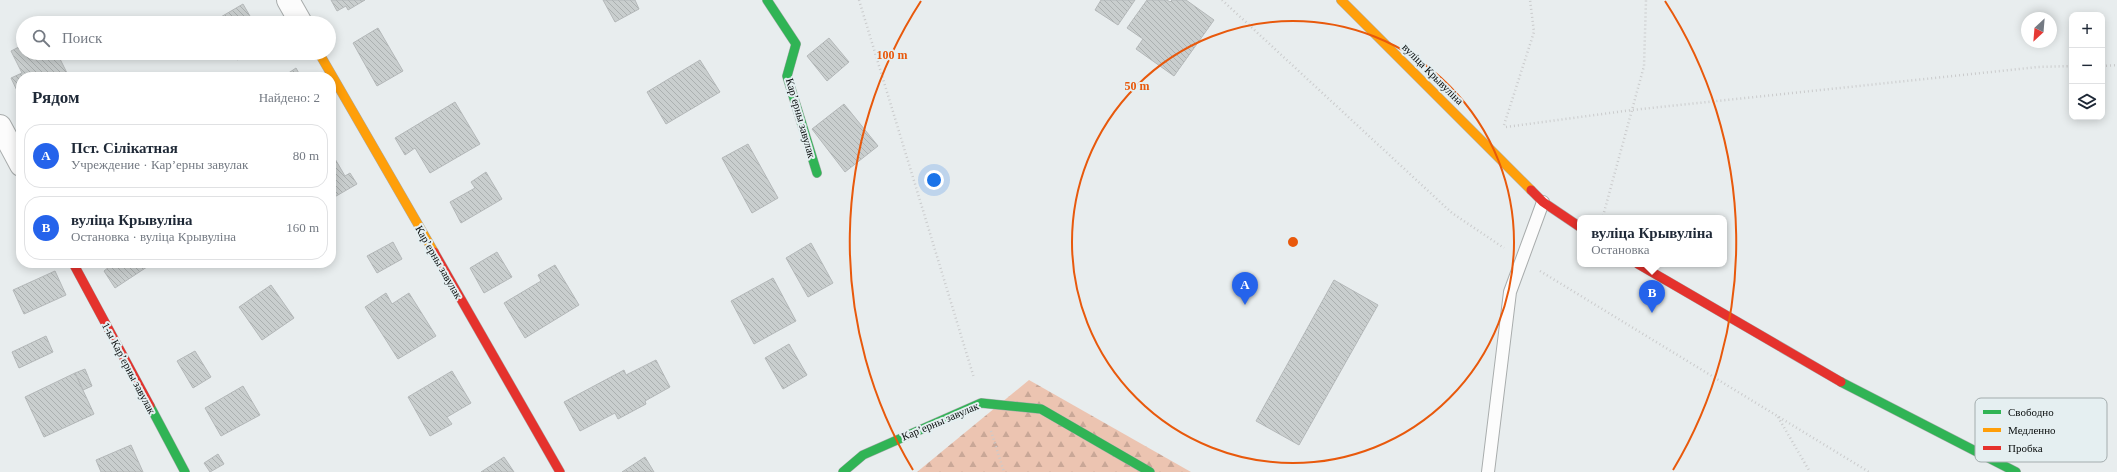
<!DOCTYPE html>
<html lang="ru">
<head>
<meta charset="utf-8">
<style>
  body { margin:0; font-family:Georgia,serif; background:#f6f6f7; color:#1f2937 }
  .controls { position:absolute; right:12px; top:12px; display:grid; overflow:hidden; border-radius:8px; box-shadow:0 2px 10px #0003 }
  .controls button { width:36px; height:36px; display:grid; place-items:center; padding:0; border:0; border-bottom:1px solid #e0e1e3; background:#fff; color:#1f2937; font:20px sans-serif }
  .compass { position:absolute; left:2021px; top:12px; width:36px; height:36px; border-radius:50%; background:#fff; box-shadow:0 2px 10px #0003; rotate:206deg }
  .you { position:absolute; left:934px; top:180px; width:14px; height:14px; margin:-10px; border:3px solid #fff; border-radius:50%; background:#1a73e8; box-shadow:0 0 0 6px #1a73e833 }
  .badge { display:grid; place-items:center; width:26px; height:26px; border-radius:50%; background:#2563eb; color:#fff; font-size:13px; font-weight:700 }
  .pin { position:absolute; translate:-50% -33px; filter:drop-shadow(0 1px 2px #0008) }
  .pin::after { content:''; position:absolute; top:21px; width:14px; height:12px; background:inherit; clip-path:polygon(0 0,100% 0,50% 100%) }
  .popup { position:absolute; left:1577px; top:215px; width:150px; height:52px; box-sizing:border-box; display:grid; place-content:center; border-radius:8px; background:#fff; filter:drop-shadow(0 1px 3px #0005); font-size:13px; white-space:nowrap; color:#747a83 }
  .popup b { font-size:15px; color:#1f2937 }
  .popup::after { content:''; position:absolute; left:50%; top:100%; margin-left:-8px; border:8px solid transparent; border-top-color:#fff }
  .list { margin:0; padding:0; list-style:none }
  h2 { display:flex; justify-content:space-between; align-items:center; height:52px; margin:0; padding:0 16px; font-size:17px }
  h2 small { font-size:13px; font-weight:400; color:#747a83 }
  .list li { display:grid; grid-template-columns:26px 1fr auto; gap:12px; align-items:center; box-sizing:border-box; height:64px; margin:0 8px 8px; padding:0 8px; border:1px solid #e0e1e3; border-radius:16px }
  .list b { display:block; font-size:15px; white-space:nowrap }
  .list p { margin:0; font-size:13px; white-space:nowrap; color:#747a83 }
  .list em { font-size:13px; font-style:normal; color:#747a83 }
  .icon { flex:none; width:22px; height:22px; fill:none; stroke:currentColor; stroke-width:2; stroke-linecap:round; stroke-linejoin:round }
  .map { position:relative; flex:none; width:2117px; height:472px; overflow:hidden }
  .search { position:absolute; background:#fff; box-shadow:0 2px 10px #0003; left:16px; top:16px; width:320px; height:44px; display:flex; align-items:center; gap:10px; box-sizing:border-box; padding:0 14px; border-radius:22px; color:#747a83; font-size:15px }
  .panel { position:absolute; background:#fff; box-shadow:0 2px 10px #0003; left:16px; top:72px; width:320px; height:196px; border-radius:16px }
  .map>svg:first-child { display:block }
</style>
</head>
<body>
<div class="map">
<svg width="2117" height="472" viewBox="0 0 2117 472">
  <defs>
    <pattern id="forest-firs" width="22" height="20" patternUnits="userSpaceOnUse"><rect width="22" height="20" fill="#ecc4b1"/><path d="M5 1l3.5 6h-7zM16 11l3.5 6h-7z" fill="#c9a797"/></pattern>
    <pattern id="building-back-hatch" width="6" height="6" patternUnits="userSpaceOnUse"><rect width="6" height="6" fill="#c9cece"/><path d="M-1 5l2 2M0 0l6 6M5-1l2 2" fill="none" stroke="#abb0b0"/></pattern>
  </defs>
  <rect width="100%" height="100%" fill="#e8edee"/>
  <path fill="url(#forest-firs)" d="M 1029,380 L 1191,472 L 917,472 Z"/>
  <path fill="url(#building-back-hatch)" stroke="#b4b8b9" d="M 331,0 L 365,0 L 348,10 L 346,6 L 337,11 Z
    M 603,0 L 635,0 L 639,9 L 615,22 Z
    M 1101,0 L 1135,0 L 1118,25 L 1095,10 Z
    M 1147,0 L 1167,0 L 1170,2 L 1172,0 L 1186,0 L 1214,20 L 1174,76 L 1136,49 L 1143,39 L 1127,28 Z
    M 243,4 L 254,23 L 215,23 L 214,21 Z
    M 378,28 L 403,71 L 377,86 L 353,43 Z
    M 829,38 L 849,62 L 827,81 L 807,56 Z
    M 23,45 L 23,53 L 57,53 L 69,77 L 21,77 L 21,99 L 11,78 L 22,73 L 11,51 Z
    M 233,53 L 249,53 L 237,60 Z
    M 700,60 L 720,92 L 666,124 L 647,92 Z
    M 296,68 L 301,77 L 285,77 L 284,76 Z
    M 455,102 L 480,144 L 430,173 L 415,148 L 405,155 L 395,138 Z
    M 844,104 L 878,146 L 845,172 L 812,129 Z
    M 748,144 L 778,198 L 752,213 L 722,158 Z
    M 331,152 L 345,176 L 350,173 L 357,184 L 331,199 Z
    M 486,172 L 502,199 L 461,223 L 450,202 L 475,188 L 471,182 Z
    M 393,242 L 402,259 L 377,273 L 367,256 Z
    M 811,243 L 833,283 L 808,297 L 786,258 Z
    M 497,252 L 512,277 L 484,293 L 470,268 Z
    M 114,263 L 153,263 L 115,288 L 104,271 Z
    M 555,265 L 579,305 L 525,338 L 504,303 L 541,281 L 538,275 Z
    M 55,271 L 66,295 L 24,314 L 13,290 Z
    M 773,278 L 796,321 L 754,344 L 731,301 Z
    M 1334,280 L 1378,305 L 1299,445 L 1256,421 Z
    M 271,285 L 294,318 L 262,340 L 239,307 Z
    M 386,293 L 392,304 L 409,293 L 436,336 L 398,359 L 365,307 Z
    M 46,336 L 53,352 L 19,368 L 12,352 Z
    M 789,344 L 807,375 L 783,389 L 765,358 Z
    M 195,351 L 211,377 L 193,388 L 177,361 Z
    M 656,360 L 670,387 L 645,401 L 646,404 L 618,419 L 615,413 L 580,431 L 564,402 L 624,370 L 626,375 Z
    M 85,369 L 92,386 L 83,390 L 75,373 Z
    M 452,371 L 471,403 L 447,417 L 452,424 L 430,436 L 408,397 Z
    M 75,373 L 94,414 L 44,437 L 25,397 Z
    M 243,386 L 260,415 L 221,436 L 205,408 Z
    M 131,445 L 143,472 L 101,472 L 96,460 Z
    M 218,454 L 224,464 L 210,472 L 204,463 Z
    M 504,457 L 514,472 L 481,472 Z
    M 645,457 L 654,472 L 622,472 Z"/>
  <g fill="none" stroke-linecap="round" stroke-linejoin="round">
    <g stroke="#a8acac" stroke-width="14">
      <path id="lane" d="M 1488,472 L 1510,292 L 1543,202"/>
    </g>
    <g stroke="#a8acac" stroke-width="24">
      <path id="street" d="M 288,0 L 301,23
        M 0,126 L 21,165"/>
    </g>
    <g stroke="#a8acac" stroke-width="10">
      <path id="fast" d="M 767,0 L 796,44 L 787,76 L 817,173
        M 1841,382 L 2016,472
        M 150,406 L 185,472
        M 843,472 L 863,455 L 981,403 L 1041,409 L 1150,472"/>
    </g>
    <g stroke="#a8acac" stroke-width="10">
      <path id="slow" d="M 1341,0 L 1531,190
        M 319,53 L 434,252"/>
    </g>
    <g stroke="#a8acac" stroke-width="10">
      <path id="jam" d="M 1531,190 L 1543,202 L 1580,227
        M 434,252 L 560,472
        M 73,263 L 150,406
        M 1638,264 L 1841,382"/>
    </g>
    <path stroke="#cacbcc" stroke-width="2.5" stroke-dasharray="1 3" stroke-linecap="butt" d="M 859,0 L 974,378
      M 1222,0 L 1452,213 L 1504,248
      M 2102,66 L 2117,65
      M 1504,125 L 1534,32 L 1530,0
      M 1506,127 L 1632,110 L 2038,67 L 2072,66
      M 1603,216 L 1644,66 L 1646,0
      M 1540,271 L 1869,472
      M 1778,417 L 1810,472
      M 991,431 L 1004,472"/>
    <use href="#lane" stroke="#fcfcfc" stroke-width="12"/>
    <use href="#street" stroke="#fcfcfc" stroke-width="22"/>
    <use href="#fast" stroke="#30b455" stroke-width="9"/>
    <use href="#slow" stroke="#ff9f0a" stroke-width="9"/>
    <use href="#jam" stroke="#e5322d" stroke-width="9"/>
  </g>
  <g fill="none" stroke="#e8590c" stroke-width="2">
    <circle cx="1293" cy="242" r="221"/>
    <path d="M913 470A443 443 0 0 1 921 1M1665 1A443 443 0 0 1 1673 470"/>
  </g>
  <g text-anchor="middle" stroke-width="4" stroke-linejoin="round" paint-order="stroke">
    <g font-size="11" fill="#0a0e0e" stroke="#e5eff1">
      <text transform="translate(1433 74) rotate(45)" y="4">вуліца Крывуліна</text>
      <text transform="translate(801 118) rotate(74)" y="4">Карʼерны завулак</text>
      <text transform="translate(439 262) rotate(60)" y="4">Карʼерны завулак</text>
      <text transform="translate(129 368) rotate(62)" y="4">1-ы Карʼерны завулак</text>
      <text transform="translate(940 421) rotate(-23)" y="4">Карʼерны завулак</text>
    </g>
  </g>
  <rect x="1975" y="398" width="132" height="64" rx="6" fill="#e5eff1" stroke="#a3acad" stroke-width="1"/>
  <rect x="1983" y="410" width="18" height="4" fill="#30b455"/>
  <rect x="1983" y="428" width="18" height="4" fill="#ff9f0a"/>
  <rect x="1983" y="446" width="18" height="4" fill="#e5322d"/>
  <g font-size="11" fill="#0a0e0e">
    <text x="2008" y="416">Свободно</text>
    <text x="2008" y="434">Медленно</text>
    <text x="2008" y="452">Пробка</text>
  </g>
  <circle cx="1293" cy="242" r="6" fill="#e8590c" stroke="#e5eff1" stroke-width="2"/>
  <g font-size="12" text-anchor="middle" font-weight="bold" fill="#e8590c" stroke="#e5eff1" stroke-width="4" stroke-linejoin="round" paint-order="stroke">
    <text x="892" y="59">100 m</text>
    <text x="1137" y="90">50 m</text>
  </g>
</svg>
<div class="controls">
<button>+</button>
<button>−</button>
<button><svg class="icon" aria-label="layers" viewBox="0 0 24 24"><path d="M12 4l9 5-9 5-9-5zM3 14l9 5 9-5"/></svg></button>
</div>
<svg class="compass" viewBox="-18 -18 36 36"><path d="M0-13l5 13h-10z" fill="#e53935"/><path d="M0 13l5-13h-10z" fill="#747a83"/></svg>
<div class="you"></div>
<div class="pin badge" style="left:1245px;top:305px">A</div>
<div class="pin badge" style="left:1652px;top:313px">B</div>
<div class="popup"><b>вуліца Крывуліна</b>Остановка</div>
<div class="search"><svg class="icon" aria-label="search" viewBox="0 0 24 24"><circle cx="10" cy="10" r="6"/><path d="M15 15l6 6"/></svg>Поиск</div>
<section class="panel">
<h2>Рядом<small>Найдено: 2</small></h2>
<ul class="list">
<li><span class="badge">A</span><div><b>Пст. Сілікатная</b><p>Учреждение · Карʼерны завулак</p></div><em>80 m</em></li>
<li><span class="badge">B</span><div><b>вуліца Крывуліна</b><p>Остановка · вуліца Крывуліна</p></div><em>160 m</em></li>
</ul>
</section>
</div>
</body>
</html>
